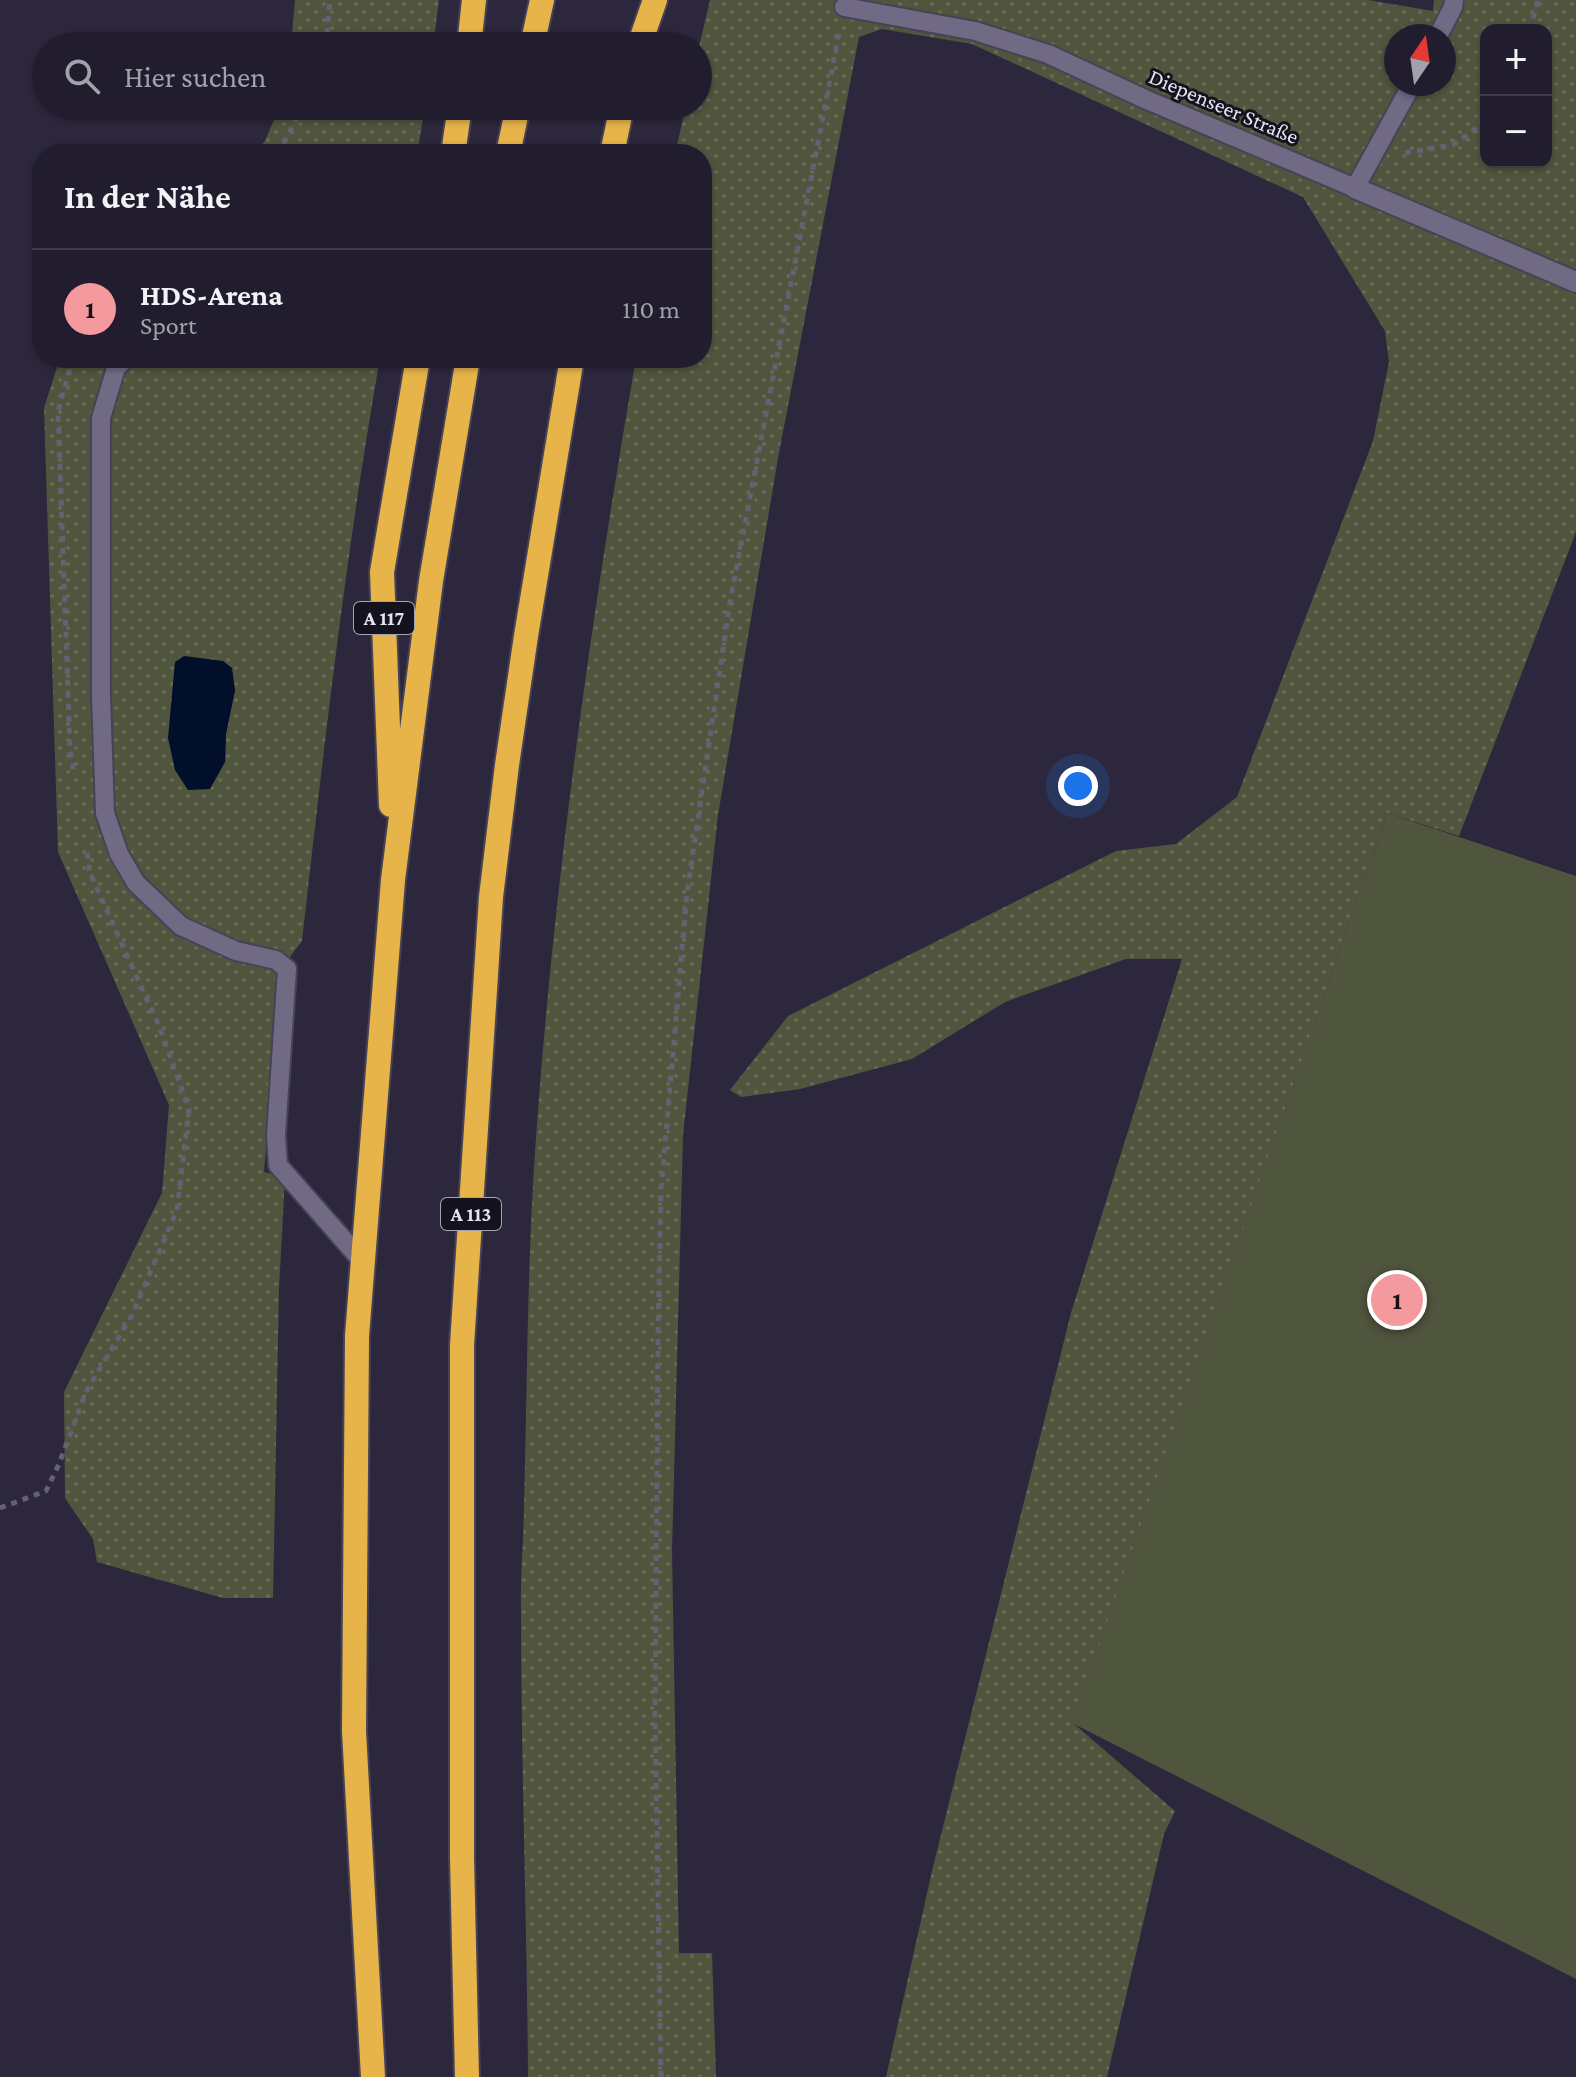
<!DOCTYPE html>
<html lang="de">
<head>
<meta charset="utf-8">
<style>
  body { margin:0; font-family:"Crimson Pro",serif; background:#2a2636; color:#f1f3f6 }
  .controls { position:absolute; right:24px; top:24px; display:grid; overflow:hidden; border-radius:16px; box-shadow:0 2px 6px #0004 }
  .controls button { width:72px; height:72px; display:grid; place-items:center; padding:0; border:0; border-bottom:2px solid #3f3b4a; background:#221d2e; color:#f1f3f6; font:40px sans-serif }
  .compass { position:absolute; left:1384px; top:24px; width:72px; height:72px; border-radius:50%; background:#221d2e; box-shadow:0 2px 6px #0004; rotate:13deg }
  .you { position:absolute; left:1078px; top:786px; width:28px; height:28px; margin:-20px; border:6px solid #fff; border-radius:50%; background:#1a73e8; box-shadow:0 0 0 12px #1a73e833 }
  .badge { display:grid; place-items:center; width:52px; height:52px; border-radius:50%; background:#f49a9f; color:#111; font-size:26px; font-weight:700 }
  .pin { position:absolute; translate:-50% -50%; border:4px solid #fff; box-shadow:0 2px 8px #0006 }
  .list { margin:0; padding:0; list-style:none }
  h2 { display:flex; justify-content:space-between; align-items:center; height:104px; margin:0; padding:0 32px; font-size:34px }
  h2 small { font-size:26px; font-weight:400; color:#a2a2aa }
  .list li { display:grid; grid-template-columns:52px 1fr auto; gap:24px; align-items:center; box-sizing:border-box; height:120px; padding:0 32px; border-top:2px solid #3f3b4a }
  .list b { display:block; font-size:30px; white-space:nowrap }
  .list p { margin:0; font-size:26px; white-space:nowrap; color:#a2a2aa }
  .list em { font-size:26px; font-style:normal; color:#a2a2aa }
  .icon { flex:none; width:44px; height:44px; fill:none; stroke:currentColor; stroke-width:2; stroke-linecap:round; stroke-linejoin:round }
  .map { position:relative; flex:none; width:1576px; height:2077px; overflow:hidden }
  .search { position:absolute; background:#221d2e; box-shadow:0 2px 6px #0004; left:32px; top:32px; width:680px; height:88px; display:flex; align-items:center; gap:20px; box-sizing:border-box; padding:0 28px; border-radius:44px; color:#a2a2aa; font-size:30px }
  .panel { position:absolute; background:#221d2e; box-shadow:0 2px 6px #0004; left:32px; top:144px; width:680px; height:224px; border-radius:32px }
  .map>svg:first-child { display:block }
</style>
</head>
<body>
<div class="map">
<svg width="1576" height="2077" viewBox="0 0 1576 2077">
  <defs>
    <pattern id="grass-dots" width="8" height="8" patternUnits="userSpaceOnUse" patternTransform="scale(2)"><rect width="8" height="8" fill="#50553e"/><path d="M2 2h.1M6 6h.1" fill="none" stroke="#696d5a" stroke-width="1.8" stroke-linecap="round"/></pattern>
  </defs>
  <rect width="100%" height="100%" fill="#2d273d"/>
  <path fill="url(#grass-dots)" fill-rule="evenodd" d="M 295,0 L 439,0 L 433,46 L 291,46 Z
    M 710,0 L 1368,0 L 1433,11 L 1434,0 L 1576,0 L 1576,532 L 1459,836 L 1387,813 L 1073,1723 L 1175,1811 L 1164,1834 L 1107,2077 L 886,2077 L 932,1871 L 1071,1313 L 1182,959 L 1126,959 L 1005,1002 L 912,1059 L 800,1089 L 741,1097 L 730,1090 L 788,1016 L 1116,851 L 1176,844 L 1237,797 L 1373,441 L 1389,362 L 1385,331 L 1303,197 L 972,44 L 882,29 L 859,37 L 778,458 L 718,815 L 683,1135 L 672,1550 L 679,1953 L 712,1953 L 716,2077 L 528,2077 C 527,1921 521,1765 521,1609 C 520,1574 524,1539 524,1505 C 527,1398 527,1291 533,1184 C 550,907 589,631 636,358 L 702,358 L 702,154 L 675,154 L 686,106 L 698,106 L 698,51 ZM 1486,30 L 1546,30 L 1546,162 L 1486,162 ZM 1396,36 L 1444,36 L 1444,84 L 1396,84 Z
    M 280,106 L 425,106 L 417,154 L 252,154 L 265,141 Z
    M 60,358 L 380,358 C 346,551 324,746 302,941 L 280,970 L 264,1172 L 285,1177 L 279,1289 L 273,1598 L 223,1598 L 97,1562 L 93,1539 L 65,1498 L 64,1392 L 162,1193 L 169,1105 L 58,852 L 44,408 ZM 184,656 L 235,690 L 226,734 L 225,762 Z"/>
  <path fill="#50553e" d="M 1387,813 L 1576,876 L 1576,1979 L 1072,1723 Z"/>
  <path fill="#020f2a" d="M 184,656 L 223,661 L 232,668 L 235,690 L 226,734 L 225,762 L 210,789 L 188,790 L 175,770 L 168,738 L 175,662 Z"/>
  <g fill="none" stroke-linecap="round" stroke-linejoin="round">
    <g stroke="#474255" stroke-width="22">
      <path id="lane" d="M 844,7 L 975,31 L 1048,54 L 1147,100 L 1355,188 L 1412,84
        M 1438,36 L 1453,7 L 1454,0
        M 126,358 L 116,368 L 101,418 L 101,696 L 105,813 L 119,854 L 136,883 L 181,926 L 236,951 L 276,960 L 287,969 L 276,1135 L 278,1165 L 363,1262"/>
    </g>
    <g stroke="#474255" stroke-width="24">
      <path id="street" d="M 1355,188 L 1576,282"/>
    </g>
    <g stroke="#474255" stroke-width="28">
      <path id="highway" d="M 469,46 L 474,0
        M 532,46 L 542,0
        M 639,46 L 655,0
        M 453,154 L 460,106
        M 508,154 L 518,106
        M 612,154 L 622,106
        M 391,805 L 382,572 L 418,358
        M 373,2077 L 354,1731 L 357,1336 L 393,880 L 431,581 L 468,358
        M 467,2077 L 462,1858 L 462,1345 L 491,897 L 507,765 L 526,636 L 572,358"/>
    </g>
    <path stroke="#656074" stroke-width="5" stroke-dasharray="6 6" stroke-linecap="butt" d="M 1530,30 L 1538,0
      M 326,46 L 330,0
      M 1405,153 L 1453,145 L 1474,130 L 1486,118
      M 278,154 L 303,106
      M 73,358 L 58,411 L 70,750 L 74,774
      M 0,1508 L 46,1491 L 59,1464 L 86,1392 L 132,1315 L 177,1210 L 189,1109 L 159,1026 L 90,873 L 86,847
      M 661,2077 L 655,1717 L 658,1338 L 661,1190 L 687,893 L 730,602 L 839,33"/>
    <use href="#lane" stroke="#706a84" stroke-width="18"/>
    <use href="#street" stroke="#706a84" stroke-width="20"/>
    <use href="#highway" stroke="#e7b44a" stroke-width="24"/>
  </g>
  <g text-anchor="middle" stroke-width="6" stroke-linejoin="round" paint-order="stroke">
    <g fill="#14121c" stroke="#a6a4b1" stroke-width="2">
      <rect x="354" y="602" width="60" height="32" rx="6"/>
      <rect x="441" y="1198" width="60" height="32" rx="6"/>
    </g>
    <g font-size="20" font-weight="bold" fill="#e5e2f1">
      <text x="384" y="625">A 117</text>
      <text x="471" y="1221">A 113</text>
    </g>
    <g font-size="22" fill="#e5e2f1" stroke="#14121c">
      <text transform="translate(1224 106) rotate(23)" y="8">Diepenseer Straße</text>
    </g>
  </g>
</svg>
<div class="controls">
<button>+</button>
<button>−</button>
</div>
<svg class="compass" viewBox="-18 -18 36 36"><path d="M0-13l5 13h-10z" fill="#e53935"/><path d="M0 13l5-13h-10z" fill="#a2a2aa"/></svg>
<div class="you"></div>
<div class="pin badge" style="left:1397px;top:1300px">1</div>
<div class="search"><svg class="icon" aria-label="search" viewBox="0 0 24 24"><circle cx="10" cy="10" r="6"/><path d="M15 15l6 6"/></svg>Hier suchen</div>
<section class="panel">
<h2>In der Nähe<small></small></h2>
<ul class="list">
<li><span class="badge">1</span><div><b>HDS-Arena</b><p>Sport</p></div><em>110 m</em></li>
</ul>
</section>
</div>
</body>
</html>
